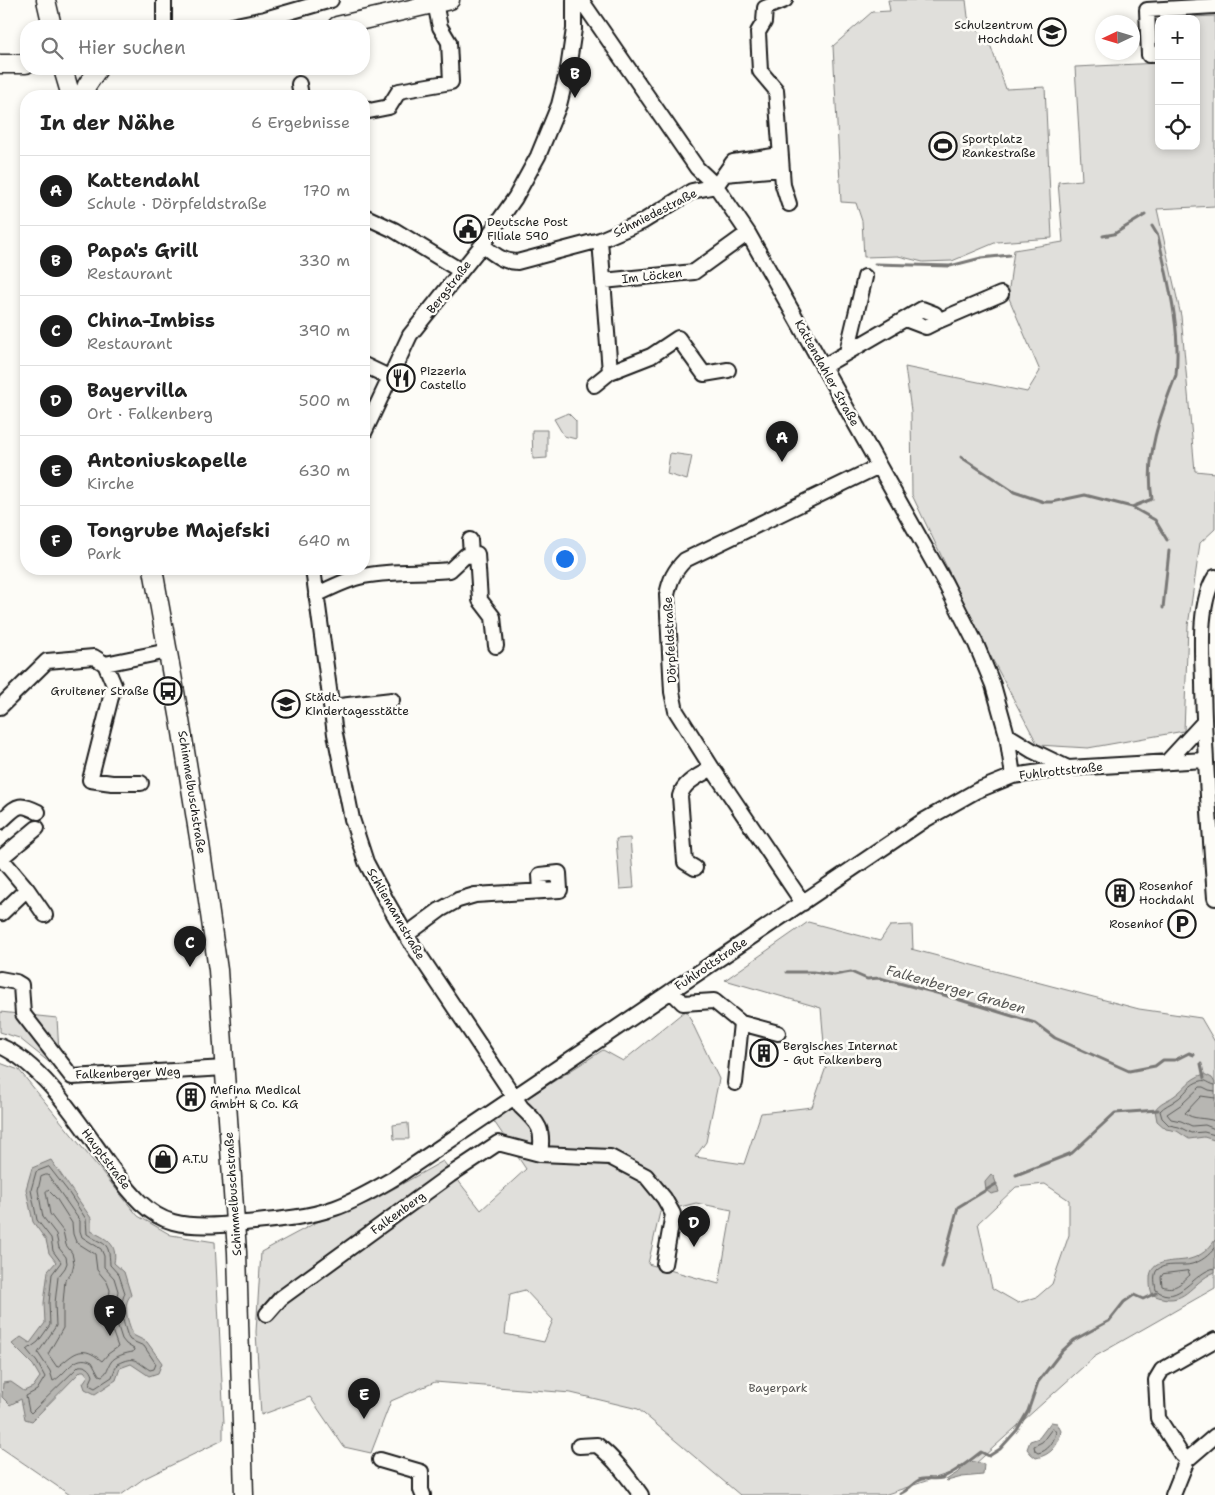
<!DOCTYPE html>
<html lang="de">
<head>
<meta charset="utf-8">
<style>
  body { margin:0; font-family:"Shantell Sans",sans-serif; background:#f2f2f2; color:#222 }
  .controls { position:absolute; right:15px; top:15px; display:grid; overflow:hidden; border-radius:10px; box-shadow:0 2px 8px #0003 }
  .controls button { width:45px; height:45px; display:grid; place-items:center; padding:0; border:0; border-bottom:1px solid #e0e0e0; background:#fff; color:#222; font:25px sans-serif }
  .compass { position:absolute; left:1095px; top:15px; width:45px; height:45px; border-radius:50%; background:#fff; box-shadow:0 2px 8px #0003; rotate:266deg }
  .you { position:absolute; left:564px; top:558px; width:18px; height:18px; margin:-12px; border:4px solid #fff; border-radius:50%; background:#1a73e8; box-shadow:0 0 0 8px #1a73e833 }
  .badge { display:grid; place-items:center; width:32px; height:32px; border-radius:50%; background:#1c1c1c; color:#fff; font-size:16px; font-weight:700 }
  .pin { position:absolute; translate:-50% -41px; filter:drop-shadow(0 1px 2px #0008) }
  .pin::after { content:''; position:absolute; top:26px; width:18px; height:15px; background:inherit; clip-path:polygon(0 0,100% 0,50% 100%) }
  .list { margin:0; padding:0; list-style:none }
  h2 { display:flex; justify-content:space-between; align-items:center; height:65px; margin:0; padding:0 20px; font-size:21px }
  h2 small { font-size:16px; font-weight:400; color:#767676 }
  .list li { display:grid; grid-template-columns:32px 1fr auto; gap:15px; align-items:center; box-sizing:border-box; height:70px; padding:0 20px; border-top:1px solid #e0e0e0 }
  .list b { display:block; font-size:19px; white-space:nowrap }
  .list p { margin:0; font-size:16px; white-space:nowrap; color:#767676 }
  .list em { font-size:16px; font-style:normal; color:#767676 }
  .icon { flex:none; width:28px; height:28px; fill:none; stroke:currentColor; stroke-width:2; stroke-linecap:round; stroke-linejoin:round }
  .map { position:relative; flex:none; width:1215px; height:1495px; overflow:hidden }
  .search { position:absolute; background:#fff; box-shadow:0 2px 8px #0003; left:20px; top:20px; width:350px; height:55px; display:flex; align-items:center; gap:12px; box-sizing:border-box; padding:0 18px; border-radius:20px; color:#767676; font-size:19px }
  .panel { position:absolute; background:#fff; box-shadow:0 2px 8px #0003; left:20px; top:90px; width:350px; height:485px; border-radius:20px }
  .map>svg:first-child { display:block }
</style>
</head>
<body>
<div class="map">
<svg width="1215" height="1495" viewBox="0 0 1215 1495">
  <rect width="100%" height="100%" fill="#fdfcf7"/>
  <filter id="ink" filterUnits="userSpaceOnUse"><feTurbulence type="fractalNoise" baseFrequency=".02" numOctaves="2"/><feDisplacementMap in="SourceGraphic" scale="10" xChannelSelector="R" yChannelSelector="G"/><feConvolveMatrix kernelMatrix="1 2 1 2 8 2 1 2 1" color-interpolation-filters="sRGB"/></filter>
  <g filter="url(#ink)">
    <path fill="#e0dfdb" stroke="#7e7e7c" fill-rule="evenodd" d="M 888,0 L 966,0 L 968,17 L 991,47 L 1006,89 L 1045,87 L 1052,238 L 997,242 L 952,261 L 923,262 L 898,256 L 864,257 L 862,221 L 856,203 L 841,202 L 833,46 L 872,12 L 890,11 Z
      M 1215,16 L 1215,206 L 1157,209 L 1181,316 L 1195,471 L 1215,473 L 1215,529 L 1200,543 L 1188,626 L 1184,731 L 1088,748 L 1038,745 L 981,638 L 912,495 L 911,411 L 905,367 L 1027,392 L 1040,371 L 1008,296 L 1014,250 L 1063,242 L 1058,182 L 1082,180 L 1075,67 L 1159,63 L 1159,146 L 1196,146 L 1196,19 L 1192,19 L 1192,17 Z
      M 568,413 L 576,421 L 576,439 L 564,436 L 554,419 Z
      M 532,430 L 547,430 L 547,458 L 533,459 Z
      M 670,453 L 692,456 L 687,480 L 667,474 Z
      M 630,838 L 634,888 L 620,889 L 616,839 Z
      M 808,922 L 880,941 L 890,926 L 912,925 L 913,949 L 911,949 L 1139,1009 L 1201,1018 L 1215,1042 L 1215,1288 L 1094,1357 L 974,1465 L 884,1495 L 740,1495 L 638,1409 L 571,1393 L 435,1382 L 391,1401 L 371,1453 L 344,1447 L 310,1397 L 261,1415 L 256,1332 L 261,1252 L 317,1222 L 370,1202 L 443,1161 L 481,1210 L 526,1169 L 493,1120 L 603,1050 L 623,1061 L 686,1010 L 719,1079 L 706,1142 L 695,1157 L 744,1164 L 761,1113 L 812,1107 L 826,1067 L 821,1008 L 725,980 ZM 1045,1184 L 1069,1200 L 1069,1235 L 1052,1284 L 1037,1297 L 1018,1303 L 992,1288 L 978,1223 L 1016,1187 ZM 696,1203 L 732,1210 L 719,1284 L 648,1264 L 660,1212 ZM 525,1290 L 553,1320 L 544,1342 L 505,1334 L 510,1294 Z
      M 0,1012 L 57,1018 L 60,1071 L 19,1038 L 0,1032 Z
      M 0,1063 L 19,1070 L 138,1216 L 171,1235 L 215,1242 L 224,1423 L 223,1424 L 223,1440 L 143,1479 L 121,1495 L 70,1495 L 0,1447 Z
      M 408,1123 L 409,1139 L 394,1139 L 393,1125 Z"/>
    <path fill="#b7b6b2" stroke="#797876" d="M 1204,1074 L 1212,1078 L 1215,1083 L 1215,1142 L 1214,1140 L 1204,1137 L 1189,1139 L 1177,1131 L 1166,1129 L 1157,1121 L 1155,1110 C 1160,1102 1167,1101 1174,1096 C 1187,1087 1187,1080 1204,1074 Z
      M 51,1160 L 91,1218 L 91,1231 C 106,1239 118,1243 114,1263 L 124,1272 L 131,1295 C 121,1306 129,1323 133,1335 L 147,1342 L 162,1363 L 158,1373 L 149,1376 L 131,1364 L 120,1368 L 116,1380 L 95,1394 L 85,1389 L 83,1383 L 88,1376 L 84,1371 L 81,1371 L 32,1421 L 25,1419 L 21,1399 L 10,1405 L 2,1397 L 3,1383 L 11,1382 L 24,1391 L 33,1387 L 40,1377 L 33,1365 L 12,1344 L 21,1337 L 30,1343 L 45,1323 L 44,1303 L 48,1271 L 56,1262 L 49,1253 L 46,1240 L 33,1222 L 26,1189 L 32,1168 Z
      M 991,1175 L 994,1177 L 999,1192 L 991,1194 L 986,1190 L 985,1182 Z
      M 1215,1240 L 1215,1272 C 1189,1283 1186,1309 1153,1295 C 1150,1290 1150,1285 1150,1280 C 1149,1257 1176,1263 1190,1259 C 1201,1256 1209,1249 1215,1240 Z
      M 1051,1422 L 1057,1423 L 1061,1431 C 1059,1445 1051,1455 1036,1458 L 1031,1454 L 1027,1449 L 1030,1441 L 1039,1438 Z
      M 970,1461 L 984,1464 L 983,1475 L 962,1477 L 947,1481 L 946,1480 L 960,1471 L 967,1462 Z"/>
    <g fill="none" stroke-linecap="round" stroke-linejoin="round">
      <path stroke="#5a5a58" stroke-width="1" d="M 1215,1085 C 1209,1084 1206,1079 1201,1081 C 1189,1083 1185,1095 1176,1100 C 1171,1104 1164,1106 1160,1111 L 1162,1118 L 1169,1125 L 1179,1127 L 1191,1133 L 1204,1132 L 1215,1135
        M 1215,1091 L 1209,1090 L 1203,1087 L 1200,1087 L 1182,1104 L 1167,1114 L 1171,1119 L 1181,1121 L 1192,1126 L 1205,1125 L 1215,1129
        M 1215,1098 L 1201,1096 L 1185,1113 C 1193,1120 1204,1117 1215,1121
        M 49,1167 L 67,1190 L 86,1219 L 87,1234 C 105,1247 109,1239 110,1265 L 119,1275 L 125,1293 C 118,1308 123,1321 128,1337 L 130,1340 L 144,1346 L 156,1364 L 154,1369 L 150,1370 C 135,1361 135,1355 117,1364 L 112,1377 L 95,1388 L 89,1385 L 93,1376 C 91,1369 86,1365 79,1366 L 31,1413 L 29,1411 L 26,1396 L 37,1390 L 45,1377 L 37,1362 L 27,1350 L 38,1342 L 50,1325 L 49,1303 L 52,1274 L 61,1262 L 53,1251 L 51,1238 L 37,1220 L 31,1190 L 36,1172 Z
        M 46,1175 L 48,1175 L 80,1221 L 80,1231 L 82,1237 L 101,1249 L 104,1256 L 104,1267 L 114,1278 L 118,1291 L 114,1314 L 122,1339 L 126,1344 L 134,1349 L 133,1352 C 126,1353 115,1356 111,1362 C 107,1368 108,1372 102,1376 L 99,1375 L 92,1362 C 74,1352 66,1375 53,1381 L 50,1371 L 38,1353 L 56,1326 L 55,1303 L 58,1277 L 65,1268 L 67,1263 L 66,1257 L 59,1248 L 56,1234 L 43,1217 L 38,1190 L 41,1177 Z
        M 48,1190 L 56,1198 L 72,1223 L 73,1234 L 76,1242 L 95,1254 L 97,1270 L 107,1282 L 110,1290 L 107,1316 L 118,1347 L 108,1354 L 102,1361 C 99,1359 96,1356 92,1354 C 77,1346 68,1360 57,1367 L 48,1354 L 63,1328 L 63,1303 L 65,1280 L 72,1272 L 74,1263 L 72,1253 L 66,1245 L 63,1231 L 50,1214 L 46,1192 Z
        M 1215,1248 C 1208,1256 1202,1261 1192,1264 C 1183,1267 1165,1262 1157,1270 C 1153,1275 1155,1284 1156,1290 C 1178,1308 1194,1271 1215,1268
        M 1188,1271 L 1190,1275 C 1181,1283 1175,1291 1162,1286 L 1161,1277 L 1163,1274 Z
        M 1053,1428 L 1056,1432 C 1054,1442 1048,1451 1038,1453 L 1035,1451 L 1034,1446 L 1042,1442 Z"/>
      <path stroke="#797876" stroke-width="3" d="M 1103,236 L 1114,234 L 1145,215
        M 875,264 L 950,266 L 981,258 L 1010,255
        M 961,457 L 1014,492 L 1044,502 L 1052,502 L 1085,495 L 1132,507 L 1155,520 L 1167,540
        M 1132,507 L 1152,499 C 1145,454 1160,416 1176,375 C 1181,327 1168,282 1158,236 L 1152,226
        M 1163,608 L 1169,551
        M 787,972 L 813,972 L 834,975 L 851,972 L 867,979 L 880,978 L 944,995 L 1035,1023 L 1055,1038 L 1129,1071 L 1155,1066 L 1163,1060 L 1175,1060 L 1189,1053 L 1194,1055
        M 1201,1064 L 1204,1078
        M 1016,1175 L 1072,1153 L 1115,1113 L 1158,1110
        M 942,1267 L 958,1207 L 996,1184
        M 900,1494 C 909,1490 911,1484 919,1480 C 926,1477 935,1480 942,1478 C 956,1472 969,1461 981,1452 L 989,1456 L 1000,1449 L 1017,1430 L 1028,1411 L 1038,1382 L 1062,1351 L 1074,1340 L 1109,1321 L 1124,1302 L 1134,1295 L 1143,1299 L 1156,1293"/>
      <g stroke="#1c1c1c" stroke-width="18">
        <path id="minor" d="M 164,0 L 164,26
          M 581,0 L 697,168 L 716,186 L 748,233 L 945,583 L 976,644 L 993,685 L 1007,735 L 1013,776
          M 785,0 L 765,8 L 764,22 L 758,32 L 760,71 L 776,90 L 783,185 L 789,204
          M 231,26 L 265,19 L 331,0
          M 1159,54 L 1149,55 L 1147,10 L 1215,6
          M 299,84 L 301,96
          M 364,108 L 369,111 L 389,107 L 399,91 L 451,82 L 449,42 L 440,27 L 435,3
          M 725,174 L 781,169
          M 716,186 L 733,162 L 780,155
          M 364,216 L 394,230 L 461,271
          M 600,240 L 610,372
          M 482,245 C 493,253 502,262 517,262 L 600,240 L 642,222 L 692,191 L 716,186
          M 603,281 L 694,272 L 748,233
          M 905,319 L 922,309 L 935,314 L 938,321 L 1001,294
          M 847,352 L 865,277
          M 364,365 L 389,377
          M 824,366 L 905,319 L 926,327 L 938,321
          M 594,385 L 610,372 L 651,356 L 678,338 L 704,374 L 728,370
          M 364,433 L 410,335 L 482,245 L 515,198 L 538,156 L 559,105 L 568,69 L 574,29 L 574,0
          M 470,540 L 471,554
          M 313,569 L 335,734 L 352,819 L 366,862 L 387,902 L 406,935 L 521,1107 C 539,1124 544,1129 540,1154
          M 1215,577 C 1198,604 1202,651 1203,682 C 1204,754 1210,826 1215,898
          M 316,595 C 330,588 344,581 359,577 C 386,570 422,573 450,570 L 465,556 L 477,554 L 480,600 L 493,617 L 496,646
          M 105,664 L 114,685 L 90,780 L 112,783 L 141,783
          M 0,707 L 47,661 L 94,657 L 105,664 L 168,651
          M 331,707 L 392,700
          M 1007,735 L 1033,751 L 1068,768
          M 1167,762 L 1203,723
          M 0,822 C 17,807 17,801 38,812
          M 0,857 L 27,889 L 2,913 L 0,912
          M 1,858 L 37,828
          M 695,868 L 685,862 L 680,796 C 684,781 700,776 712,768
          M 27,889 L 45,915
          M 803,903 L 712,768 L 676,711 L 672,692 L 667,595 C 670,580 674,571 685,560 L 879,466
          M 406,935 L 440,910 L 458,900 L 475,895 L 560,890 L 559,873 L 540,875 L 541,891
          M 0,979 L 16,982 L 21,985 L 23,1014 L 72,1077 L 225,1068
          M 671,991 L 683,1003 L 714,1001 L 741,1023 L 735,1083
          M 741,1023 L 778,1033
          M 0,1046 C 45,1065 85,1132 114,1171 C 130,1192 147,1215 173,1222 C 196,1228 222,1225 245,1223 C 276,1220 306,1218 335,1208 C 356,1201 377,1188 396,1177 L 923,821 L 976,791 L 1013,776 L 1068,768 L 1205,760
          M 267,1314 L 281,1298 L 450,1175 L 498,1143 L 540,1154 L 610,1157 L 646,1176 L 664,1198 L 673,1214 L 664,1264
          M 579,1446 L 597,1445 C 614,1458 628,1477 641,1495
          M 380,1460 L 421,1472 L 421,1490 L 423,1495
          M 1187,1460 L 1181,1454 L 1158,1418 L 1156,1380 L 1162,1370 L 1215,1340
          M 1173,1495 L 1187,1460 L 1215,1436"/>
      </g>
      <g stroke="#1c1c1c" stroke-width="21">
        <path id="major" d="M 46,0 L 52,26
          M 337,26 L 450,0
          M 0,64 L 26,64
          M 63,69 L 71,96
          M 83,96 L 87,85 L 98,69
          M 153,569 L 180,720 L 200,844 L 218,970 L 237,1252 L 244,1495"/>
      </g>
      <use href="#minor" stroke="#fdfcf7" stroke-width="14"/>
      <use href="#major" stroke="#fdfcf7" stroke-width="18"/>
    </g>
  </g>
  <defs>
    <g id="school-ring" transform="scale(1.4375)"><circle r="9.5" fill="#fdfcf7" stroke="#1c1c1c" stroke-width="1.5"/><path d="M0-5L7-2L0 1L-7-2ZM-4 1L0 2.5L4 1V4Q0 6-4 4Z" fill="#1c1c1c"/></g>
    <g id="stadium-ring" transform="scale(1.4375)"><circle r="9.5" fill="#fdfcf7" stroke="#1c1c1c" stroke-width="1.5"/><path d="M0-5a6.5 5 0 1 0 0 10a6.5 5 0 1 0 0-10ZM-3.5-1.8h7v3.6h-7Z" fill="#1c1c1c"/></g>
    <g id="civic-ring" transform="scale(1.4375)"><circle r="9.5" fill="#fdfcf7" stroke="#1c1c1c" stroke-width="1.5"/><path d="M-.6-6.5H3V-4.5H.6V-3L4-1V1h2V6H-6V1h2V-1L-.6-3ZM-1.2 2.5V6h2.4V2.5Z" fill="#1c1c1c"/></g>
    <g id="restaurant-ring" transform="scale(1.4375)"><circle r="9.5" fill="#fdfcf7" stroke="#1c1c1c" stroke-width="1.5"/><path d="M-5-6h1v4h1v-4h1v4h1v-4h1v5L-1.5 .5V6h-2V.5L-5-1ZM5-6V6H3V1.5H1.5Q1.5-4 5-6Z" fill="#1c1c1c"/></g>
    <g id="bus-ring" transform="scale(1.4375)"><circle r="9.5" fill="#fdfcf7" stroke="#1c1c1c" stroke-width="1.5"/><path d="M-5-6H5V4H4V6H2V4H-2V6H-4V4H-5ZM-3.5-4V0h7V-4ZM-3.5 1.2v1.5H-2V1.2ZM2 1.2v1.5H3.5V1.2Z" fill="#1c1c1c"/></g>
    <g id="building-ring" transform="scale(1.4375)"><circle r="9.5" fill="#fdfcf7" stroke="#1c1c1c" stroke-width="1.5"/><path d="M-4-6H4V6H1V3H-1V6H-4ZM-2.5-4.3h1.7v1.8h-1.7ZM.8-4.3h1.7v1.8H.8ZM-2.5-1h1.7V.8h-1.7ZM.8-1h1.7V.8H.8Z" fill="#1c1c1c"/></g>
    <g id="parking-ring" transform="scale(1.4375)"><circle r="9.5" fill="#fdfcf7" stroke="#1c1c1c" stroke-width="1.5"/><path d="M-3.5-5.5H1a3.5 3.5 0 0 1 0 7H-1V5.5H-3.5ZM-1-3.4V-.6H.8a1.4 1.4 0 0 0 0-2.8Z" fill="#1c1c1c"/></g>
    <g id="shop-ring" transform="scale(1.4375)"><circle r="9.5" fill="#fdfcf7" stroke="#1c1c1c" stroke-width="1.5"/><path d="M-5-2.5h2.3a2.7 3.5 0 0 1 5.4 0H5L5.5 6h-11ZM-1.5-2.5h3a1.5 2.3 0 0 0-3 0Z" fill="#1c1c1c"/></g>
  </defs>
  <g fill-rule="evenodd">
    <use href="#school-ring" x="1052" y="32"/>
    <use href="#stadium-ring" x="943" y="146"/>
    <use href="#civic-ring" x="468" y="229"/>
    <use href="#restaurant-ring" x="401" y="378"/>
    <use href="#bus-ring" x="168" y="691"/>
    <use href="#school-ring" x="286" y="704"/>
    <use href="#building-ring" x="1120" y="893"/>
    <use href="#parking-ring" x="1182" y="924"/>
    <use href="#building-ring" x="764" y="1053"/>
    <use href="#building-ring" x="191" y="1097"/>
    <use href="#shop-ring" x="163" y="1159"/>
  </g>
  <g text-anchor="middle" stroke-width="5" stroke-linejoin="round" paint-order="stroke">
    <g font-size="12" fill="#1c1c1c" stroke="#fdfcf7" text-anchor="start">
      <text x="1033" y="29" text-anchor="end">Schulzentrum<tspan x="1033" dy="14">Hochdahl</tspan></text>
      <text x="962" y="143">Sportplatz<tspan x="962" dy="14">Rankestraße</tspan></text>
      <text x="487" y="226">Deutsche Post<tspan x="487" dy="14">Filiale 590</tspan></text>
      <text x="420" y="375">Pizzeria<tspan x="420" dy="14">Castello</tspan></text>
      <text x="149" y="695" text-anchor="end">Gruitener Straße</text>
      <text x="305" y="701">Städt.<tspan x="305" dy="14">Kindertagesstätte</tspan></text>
      <text x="1139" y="890">Rosenhof<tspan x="1139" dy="14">Hochdahl</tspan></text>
      <text x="1163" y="928" text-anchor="end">Rosenhof</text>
      <text x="783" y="1050">Bergisches Internat<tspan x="783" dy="14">- Gut Falkenberg</tspan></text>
      <text x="210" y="1094">Mefina Medical<tspan x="210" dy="14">GmbH &amp; Co. KG</tspan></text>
      <text x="182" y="1163">A.T.U</text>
    </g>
    <g font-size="12" fill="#1c1c1c" stroke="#fdfcf7">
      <text transform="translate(655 213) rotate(-27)" y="4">Schmiedestraße</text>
      <text transform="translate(652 276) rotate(-6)" y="4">Im Löcken</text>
      <text transform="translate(449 287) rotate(-52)" y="4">Bergstraße</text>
      <text transform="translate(827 373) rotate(61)" y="4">Kattendahler Straße</text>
      <text transform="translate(670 640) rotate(-93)" y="4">Dörpfeldstraße</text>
      <text transform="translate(1061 771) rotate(-6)" y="4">Fuhlrottstraße</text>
      <text transform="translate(192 792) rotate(81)" y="4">Schimmelbuschstraße</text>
      <text transform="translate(396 914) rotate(60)" y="4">Schliemannstraße</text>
      <text transform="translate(711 964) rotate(-34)" y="4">Fuhlrottstraße</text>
      <text transform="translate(128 1073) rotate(-2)" y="4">Falkenberger Weg</text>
      <text transform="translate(106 1159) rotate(53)" y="4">Hauptstraße</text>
      <text transform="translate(233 1194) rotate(-94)" y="4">Schimmelbuschstraße</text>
      <text transform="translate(398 1213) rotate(-36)" y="4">Falkenberg</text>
    </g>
    <g font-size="12" fill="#575655" stroke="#fdfcf7">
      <text x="778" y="1392">Bayerpark</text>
    </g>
    <g font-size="14" font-style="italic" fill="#5a5a58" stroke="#fdfcf7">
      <text transform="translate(956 989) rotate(16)" y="5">Falkenberger Graben</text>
    </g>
  </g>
</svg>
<div class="controls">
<button>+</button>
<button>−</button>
<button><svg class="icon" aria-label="locate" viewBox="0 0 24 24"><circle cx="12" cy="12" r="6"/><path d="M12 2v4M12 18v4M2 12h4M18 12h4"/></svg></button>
</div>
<svg class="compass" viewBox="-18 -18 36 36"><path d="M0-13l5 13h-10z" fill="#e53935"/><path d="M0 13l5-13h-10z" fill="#767676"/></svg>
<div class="you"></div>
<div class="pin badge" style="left:782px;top:462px">A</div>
<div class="pin badge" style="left:575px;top:98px">B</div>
<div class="pin badge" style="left:190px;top:967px">C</div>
<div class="pin badge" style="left:694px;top:1247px">D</div>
<div class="pin badge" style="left:364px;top:1419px">E</div>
<div class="pin badge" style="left:110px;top:1336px">F</div>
<div class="search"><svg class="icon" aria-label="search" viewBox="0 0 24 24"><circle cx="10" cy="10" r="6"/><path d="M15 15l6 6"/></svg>Hier suchen</div>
<section class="panel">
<h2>In der Nähe<small>6 Ergebnisse</small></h2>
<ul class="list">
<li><span class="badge">A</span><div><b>Kattendahl</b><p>Schule · Dörpfeldstraße</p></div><em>170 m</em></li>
<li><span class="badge">B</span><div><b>Papa's Grill</b><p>Restaurant</p></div><em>330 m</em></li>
<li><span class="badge">C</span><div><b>China-Imbiss</b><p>Restaurant</p></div><em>390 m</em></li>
<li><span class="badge">D</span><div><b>Bayervilla</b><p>Ort · Falkenberg</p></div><em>500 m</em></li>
<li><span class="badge">E</span><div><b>Antoniuskapelle</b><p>Kirche</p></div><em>630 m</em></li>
<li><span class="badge">F</span><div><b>Tongrube Majefski</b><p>Park</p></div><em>640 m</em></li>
</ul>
</section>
</div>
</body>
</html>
